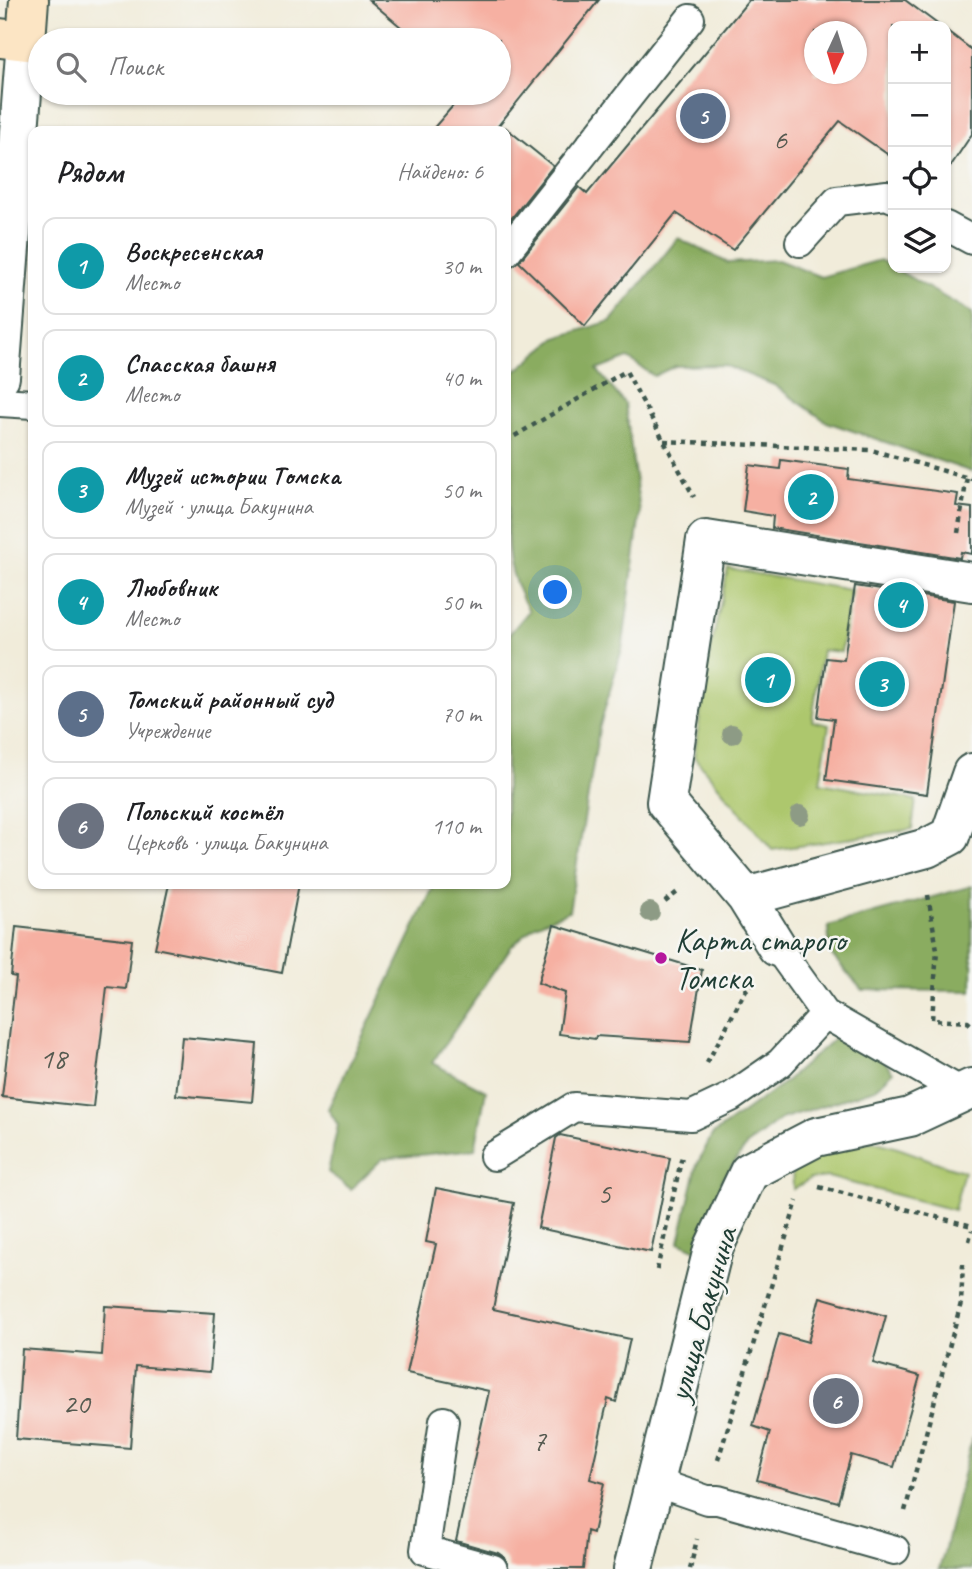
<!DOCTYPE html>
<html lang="ru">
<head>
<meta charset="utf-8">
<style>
  body { margin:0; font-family:Caveat,sans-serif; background:#f6f6f6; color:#202124 }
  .controls { position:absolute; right:21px; top:21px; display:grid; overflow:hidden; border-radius:14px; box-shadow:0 2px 5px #0004 }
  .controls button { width:63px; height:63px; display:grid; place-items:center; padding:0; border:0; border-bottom:2px solid #e0e0e0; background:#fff; color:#202124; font:35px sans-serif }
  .compass { position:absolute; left:804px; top:21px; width:63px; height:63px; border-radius:50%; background:#fff; box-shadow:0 2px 5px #0004; rotate:184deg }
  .you { position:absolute; left:556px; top:593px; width:24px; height:24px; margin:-18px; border:5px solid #fff; border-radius:50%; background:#1a73e8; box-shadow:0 0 0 10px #1a73e833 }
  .badge { display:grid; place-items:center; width:46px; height:46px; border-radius:50%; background:#b5179e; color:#fff; font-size:23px; font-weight:700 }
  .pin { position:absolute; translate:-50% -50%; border:4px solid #fff; box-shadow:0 2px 7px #0006 }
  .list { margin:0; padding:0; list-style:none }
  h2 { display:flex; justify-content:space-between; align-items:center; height:91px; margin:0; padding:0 28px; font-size:30px }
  h2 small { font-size:23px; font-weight:400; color:#757577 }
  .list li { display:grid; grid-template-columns:46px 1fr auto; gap:21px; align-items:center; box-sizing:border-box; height:98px; margin:0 14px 14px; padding:0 14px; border:2px solid #e0e0e0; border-radius:14px }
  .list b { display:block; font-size:26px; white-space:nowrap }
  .list p { margin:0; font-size:23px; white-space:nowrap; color:#757577 }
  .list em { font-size:23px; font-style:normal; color:#757577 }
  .icon { flex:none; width:38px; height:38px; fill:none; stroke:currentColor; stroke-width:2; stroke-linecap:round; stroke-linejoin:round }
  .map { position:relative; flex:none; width:972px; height:1569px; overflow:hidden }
  .search { position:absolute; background:#fff; box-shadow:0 2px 5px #0004; left:28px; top:28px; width:483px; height:77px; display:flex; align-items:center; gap:18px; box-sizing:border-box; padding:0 24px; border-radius:38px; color:#757577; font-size:26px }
  .panel { position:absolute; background:#fff; box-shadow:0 2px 5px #0004; left:28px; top:126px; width:483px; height:763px; border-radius:14px }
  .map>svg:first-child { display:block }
</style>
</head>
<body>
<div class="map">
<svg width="972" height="1569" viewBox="0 0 972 1569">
  <rect width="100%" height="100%" fill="#f6f6f2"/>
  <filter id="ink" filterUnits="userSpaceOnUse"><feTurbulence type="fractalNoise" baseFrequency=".0143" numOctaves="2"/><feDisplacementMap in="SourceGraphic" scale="14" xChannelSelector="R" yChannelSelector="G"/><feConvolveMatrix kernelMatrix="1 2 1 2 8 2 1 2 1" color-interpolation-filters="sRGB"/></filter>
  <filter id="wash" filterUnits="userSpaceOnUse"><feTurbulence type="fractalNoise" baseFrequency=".00686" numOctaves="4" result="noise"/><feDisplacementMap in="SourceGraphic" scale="28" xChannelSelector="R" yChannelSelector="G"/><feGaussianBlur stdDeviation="1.57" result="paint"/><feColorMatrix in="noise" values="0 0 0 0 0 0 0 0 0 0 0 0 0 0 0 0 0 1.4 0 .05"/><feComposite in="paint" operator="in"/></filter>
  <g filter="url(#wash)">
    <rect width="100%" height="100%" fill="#f1ecda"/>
    <path fill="#adc76d" stroke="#668250" stroke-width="2" d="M 728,569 L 851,590 L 841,652 L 822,650 L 812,721 L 829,725 L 820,783 L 916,800 L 912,829 L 772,850 L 694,757 L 708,662 Z
      M 870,1141 C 903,1146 931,1163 964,1171 L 954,1210 L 828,1177 L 810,1179 L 793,1189 L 792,1164 Z"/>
    <path fill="#8aac60" stroke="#54744a" stroke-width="2" d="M 678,238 L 728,263 L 778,260 L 821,277 L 880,260 L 972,313 L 972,472 L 827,422 L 774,385 L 724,365 L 675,366 L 654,376 L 628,358 L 597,370 L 625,404 L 640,512 L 623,645 L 599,729 L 569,911 L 535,925 L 511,947 L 432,1063 L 486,1091 L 475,1149 L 382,1159 L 351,1189 L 328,1172 L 338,1125 L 328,1109 L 433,888 L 432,884 L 506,884 L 506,638 L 529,611 C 509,577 504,545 509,506 L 506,503 L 506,379 L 556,338 L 611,321 Z
      M 972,886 L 972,991 L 862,990 L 830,953 L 828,926 Z
      M 838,1035 L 880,1056 L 893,1072 L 875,1089 L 781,1119 L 747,1145 L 722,1180 L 699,1251 L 679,1242 L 697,1165 L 712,1135 L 785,1082 Z
      M 972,1438 L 972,1569 L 939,1569 L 944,1553 Z"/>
    <g id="blocks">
      <path fill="#f6b0a2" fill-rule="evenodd" d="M 369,0 L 599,0 L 494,131 L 431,131 L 459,99 L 450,93 L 499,93 L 499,40 L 388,40 L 401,27 Z
        M 749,0 L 905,0 L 940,26 L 893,26 L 893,158 L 840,121 L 733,250 L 676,213 L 585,326 L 519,262 L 579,187 L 587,194 ZM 815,32 L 857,32 L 857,74 L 815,74 Z
        M 946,30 L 972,50 L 972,134 L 946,173 Z
        M 506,128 L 553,166 L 506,225 Z
        M 781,460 L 849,469 L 848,479 L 958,494 L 956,506 L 972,508 L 972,554 L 961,552 L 960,558 L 772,528 L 773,516 L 743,511 L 749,465 L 780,469 Z
        M 855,586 L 954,601 L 927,794 L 826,780 L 834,719 L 818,717 L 826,658 L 844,660 Z
        M 169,884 L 299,884 L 282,973 L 155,948 Z
        M 554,925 L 702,970 L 690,1042 L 596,1036 L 595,1039 L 559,1034 L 565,993 L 538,983 Z
        M 16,927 L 132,940 L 126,989 L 107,987 L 93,1107 L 2,1097 L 16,977 L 11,976 Z
        M 182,1037 L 257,1044 L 252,1102 L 176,1095 Z
        M 560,1135 L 670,1158 L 651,1252 L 538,1228 L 556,1138 Z
        M 436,1188 L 514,1203 L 493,1309 L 630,1339 L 616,1402 L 608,1399 L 590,1479 L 604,1483 L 593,1533 L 587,1531 L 583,1569 L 509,1569 L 505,1558 L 498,1553 L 456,1541 L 489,1391 L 407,1373 L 436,1244 L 426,1242 Z
        M 820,1297 L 886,1316 L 873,1363 L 920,1376 L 894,1467 L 851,1455 L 838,1502 L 757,1480 L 770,1432 L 753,1426 L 779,1334 L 808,1342 Z
        M 105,1306 L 215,1313 L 210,1372 L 136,1366 L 130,1448 L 16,1439 L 22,1349 L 102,1355 Z"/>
    </g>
  </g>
  <g filter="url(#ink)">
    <use href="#blocks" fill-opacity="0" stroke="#3e574d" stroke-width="2"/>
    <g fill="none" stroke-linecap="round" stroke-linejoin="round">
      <g stroke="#3e574d" stroke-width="32">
        <path id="lane" d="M 946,226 L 972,240
          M 800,242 L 837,201 L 887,195 L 893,198
          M 506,252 L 690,19
          M 0,402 L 33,404
          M 777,947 L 825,1014 L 965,1094
          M 494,1156 L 574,1107 L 691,1116 L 731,1097 L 780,1063 L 825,1014
          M 444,1421 L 425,1550 L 493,1569
          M 655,1482 L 707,1500 L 718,1500 L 895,1550"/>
      </g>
      <g stroke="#3e574d" stroke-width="42">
        <path id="street" d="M 0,377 L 26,41
          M 746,897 L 927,848 L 950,836 L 972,773
          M 777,947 L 746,897 L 666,802 L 706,540 L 972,582
          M 633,1569 L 713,1249 L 749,1172 L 816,1137 L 910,1117 L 972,1088"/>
      </g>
      <g stroke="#3e574d" stroke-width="42">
        <path id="secondary" d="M 0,38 L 26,41 L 29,0"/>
      </g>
      <path stroke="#3e574d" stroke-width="4.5" stroke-dasharray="5 5" stroke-linecap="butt" d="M 506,441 L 626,371 L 694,497
        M 664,441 L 871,450 L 972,479
        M 958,533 L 967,477
        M 928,895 L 937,950 L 932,1020 L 968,1022 L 972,1026
        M 665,902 L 680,890
        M 707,1063 L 746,990 L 753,984
        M 819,1187 L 972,1226
        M 969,1241 L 972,1230
        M 657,1270 L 682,1156
        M 718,1460 L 797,1201
        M 905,1511 L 961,1303 L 963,1264
        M 690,1569 L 697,1539"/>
      <use href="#lane" stroke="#fff" stroke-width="28"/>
      <use href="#street" stroke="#fff" stroke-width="38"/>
      <use href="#secondary" stroke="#fce5c4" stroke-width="38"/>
    </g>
    <g fill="#8d9b85">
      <circle cx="732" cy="734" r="10"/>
      <circle cx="800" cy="815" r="10"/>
      <circle cx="650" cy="912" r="10"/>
    </g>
  </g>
  <circle fill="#b5179e" stroke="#f6f6f2" stroke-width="2.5" cx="661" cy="958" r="7"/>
  <g text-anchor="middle" stroke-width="5" stroke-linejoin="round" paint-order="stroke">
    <g font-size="30" fill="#555a50">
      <text x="780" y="149">6</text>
      <text x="53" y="1068">18</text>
      <text x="604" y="1203">5</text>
      <text x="76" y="1413">20</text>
      <text x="539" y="1450">7</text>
    </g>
    <g font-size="33" fill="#1f3d34" stroke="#f6f6f2" text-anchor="start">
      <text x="675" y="951">Карта старого<tspan x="675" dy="38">Томска</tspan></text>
    </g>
    <g font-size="33" fill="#1f3d34" stroke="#f6f6f2">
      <text transform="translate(701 1314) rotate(-74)" y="12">улица Бакунина</text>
    </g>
  </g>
</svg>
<div class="controls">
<button>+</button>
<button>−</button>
<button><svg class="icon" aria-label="locate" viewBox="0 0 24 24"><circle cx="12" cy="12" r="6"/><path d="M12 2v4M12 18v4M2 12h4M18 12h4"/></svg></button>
<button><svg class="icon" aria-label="layers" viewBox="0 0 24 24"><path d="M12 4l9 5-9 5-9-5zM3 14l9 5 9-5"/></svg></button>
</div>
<svg class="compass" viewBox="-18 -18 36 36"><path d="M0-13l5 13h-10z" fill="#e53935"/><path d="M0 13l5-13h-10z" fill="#757577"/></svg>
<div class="you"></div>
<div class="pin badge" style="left:768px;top:680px;background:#0f9aa8">1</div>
<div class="pin badge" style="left:811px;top:497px;background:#0f9aa8">2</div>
<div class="pin badge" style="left:882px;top:684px;background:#0f9aa8">3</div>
<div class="pin badge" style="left:901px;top:605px;background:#0f9aa8">4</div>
<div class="pin badge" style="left:703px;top:116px;background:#5c6f8a">5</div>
<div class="pin badge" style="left:836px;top:1401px;background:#6b7280">6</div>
<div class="search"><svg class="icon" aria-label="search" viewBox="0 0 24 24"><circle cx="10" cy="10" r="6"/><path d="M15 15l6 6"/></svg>Поиск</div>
<section class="panel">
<h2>Рядом<small>Найдено: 6</small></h2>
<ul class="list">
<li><span class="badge" style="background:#0f9aa8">1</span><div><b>Воскресенская</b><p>Место</p></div><em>30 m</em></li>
<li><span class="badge" style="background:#0f9aa8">2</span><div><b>Спасская башня</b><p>Место</p></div><em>40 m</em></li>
<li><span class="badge" style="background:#0f9aa8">3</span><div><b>Музей истории Томска</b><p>Музей · улица Бакунина</p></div><em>50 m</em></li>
<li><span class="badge" style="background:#0f9aa8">4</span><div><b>Любовник</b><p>Место</p></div><em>50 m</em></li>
<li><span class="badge" style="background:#5c6f8a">5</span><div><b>Томский районный суд</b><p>Учреждение</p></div><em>70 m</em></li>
<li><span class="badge" style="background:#6b7280">6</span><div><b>Польский костёл</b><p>Церковь · улица Бакунина</p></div><em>110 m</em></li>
</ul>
</section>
</div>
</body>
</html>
